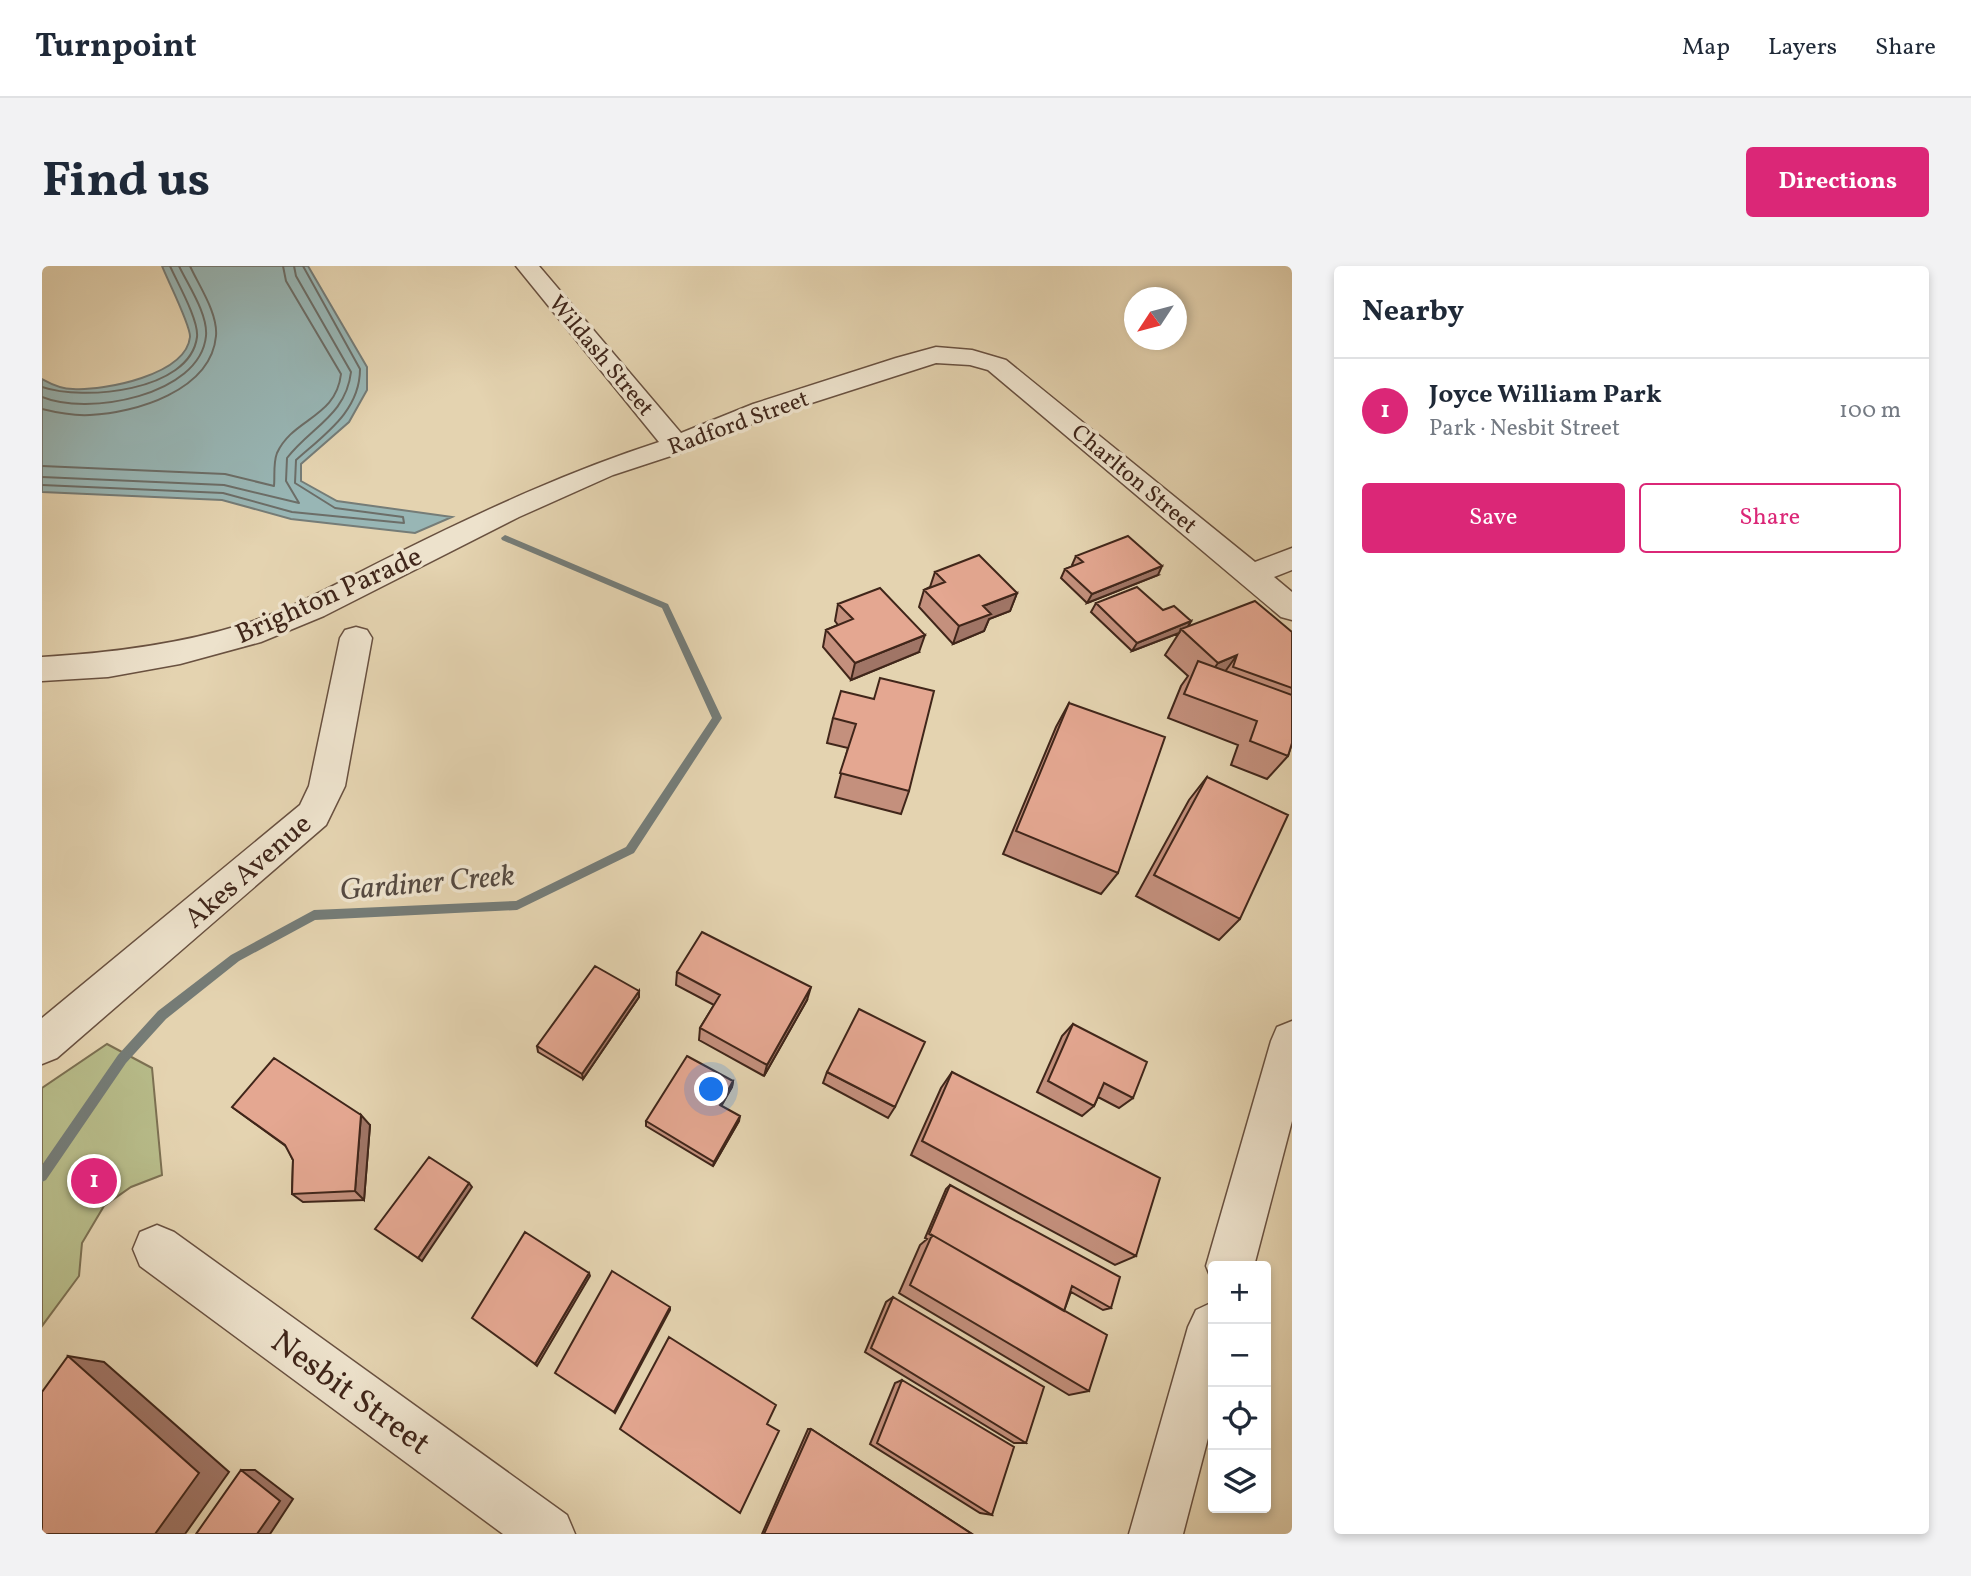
<!DOCTYPE html>
<html lang="en">
<head>
<meta charset="utf-8">
<style>
  body { margin:0; font-family:Vollkorn,serif; background:#f2f2f3; color:#1f2937 }
  .controls { position:absolute; right:21px; bottom:21px; display:grid; overflow:hidden; border-radius:7px; box-shadow:0 4px 10px #0003 }
  .controls button { width:63px; height:63px; display:grid; place-items:center; padding:0; border:0; border-bottom:2px solid #e0e1e3; background:#fff; color:#1f2937; font:35px sans-serif }
  .compass { position:absolute; left:1082px; top:21px; width:63px; height:63px; border-radius:50%; background:#fff; box-shadow:0 4px 10px #0003; rotate:234deg }
  .you { position:absolute; left:670px; top:824px; width:24px; height:24px; margin:-18px; border:5px solid #fff; border-radius:50%; background:#1a73e8; box-shadow:0 0 0 10px #1a73e833 }
  .badge { display:grid; place-items:center; width:46px; height:46px; border-radius:50%; background:#db2777; color:#fff; font-size:23px; font-weight:700 }
  .pin { position:absolute; translate:-50% -50%; border:4px solid #fff; box-shadow:0 2px 7px #0006 }
  .list { margin:0; padding:0; list-style:none }
  h2 { display:flex; justify-content:space-between; align-items:center; height:91px; margin:0; padding:0 28px; font-size:30px }
  h2 small { font-size:23px; font-weight:400; color:#747a83 }
  .list li { display:grid; grid-template-columns:46px 1fr auto; gap:21px; align-items:center; box-sizing:border-box; height:105px; padding:0 28px; border-top:2px solid #e0e1e3 }
  .list b { display:block; font-size:26px; white-space:nowrap }
  .list p { margin:0; font-size:23px; white-space:nowrap; color:#747a83 }
  .list em { font-size:23px; font-style:normal; color:#747a83 }
  .actions { display:flex; gap:14px; padding:21px 28px }
  .actions a { flex:1; padding:16px 0; border:2px solid #db2777; border-radius:7px; text-align:center; font-size:24px; color:#db2777 }
  .actions .main { background:#db2777; color:#fff }
  .icon { flex:none; width:38px; height:38px; fill:none; stroke:currentColor; stroke-width:2; stroke-linecap:round; stroke-linejoin:round }
  .map { position:relative; flex:none; width:1250px; height:1268px; overflow:hidden; border-radius:7px }
  header { display:flex; align-items:center; gap:42px; box-sizing:border-box; height:98px; padding:0 35px; background:#fff; border-bottom:2px solid #e0e1e3 }
  header strong { font-size:33px }
  nav { display:flex; gap:38px; margin-inline-start:auto; font-size:24px }
  .intro { display:flex; align-items:center; justify-content:space-between; box-sizing:border-box; height:168px; padding:0 42px }
  h1 { margin:0; font-size:49px }
  .button { padding:18px 32px; border-radius:7px; background:#db2777; color:#fff; font-size:24px; font-weight:700 }
  main { display:flex; gap:42px; padding:0 42px }
  aside { flex:1; background:#fff; border-radius:7px; box-shadow:0 4px 10px #0003 }
  .map>svg:first-child { display:block }
</style>
</head>
<body>
<header>
<strong>Turnpoint</strong>
<nav><a>Map</a><a>Layers</a><a>Share</a></nav>
</header>
<div class="intro"><h1>Find us</h1><a class="button">Directions</a></div>
<main>
<div class="map">
<svg width="1250" height="1268" viewBox="0 0 1250 1268">
  <rect width="100%" height="100%" fill="#e4d3b0"/>
  <filter id="stains"><feTurbulence type="fractalNoise" baseFrequency=".00286" numOctaves="4"/><feColorMatrix values="0 0 0 0 .2 0 0 0 0 .09 0 0 0 0 .02 0 0 0 .5 -.17"/></filter>
  <radialGradient id="worn" r=".72"><stop offset=".6" stop-color="#630" stop-opacity="0"/><stop offset="1" stop-color="#630" stop-opacity=".3"/></radialGradient>
  <path fill="#b7bb89" stroke="#7c7052" stroke-width="2" d="M 65,778 L 110,802 L 120,909 L 89,921 L 62,940 L 40,977 L 37,1010 L 0,1060 L 0,822 Z"/>
  <path fill="#98b6b5" stroke="#757c77" stroke-width="2" d="M 120,0 L 266,0 L 325,101 L 325,124 L 307,156 L 259,198 L 259,215 L 295,235 L 410,251 L 373,267 L 249,253 L 180,234 L 0,226 L 0,113 C 9,118 21,123 31,123 C 62,125 144,109 148,71 C 149,60 125,13 120,0 Z"/>
  <g fill="none" stroke-linecap="round" stroke-linejoin="round">
    <path stroke="#6c6e68" stroke-width="2" d="M 0,121 C 40,135 148,126 155,71 C 157,54 135,16 128,0
      M 0,131 C 45,150 158,130 164,70 C 166,48 146,19 137,0
      M 0,143 C 16,147 31,150 48,149 C 93,147 169,125 174,70 C 176,47 157,20 148,0
      M 0,200 L 183,208 L 232,220 C 233,210 231,197 235,187 C 251,152 294,152 299,108 L 244,15 L 241,0
      M 0,211 L 182,219 L 257,237 L 244,215 L 245,192 C 269,161 304,149 309,106 L 254,10 L 252,0
      M 0,219 L 181,227 L 250,246 L 362,257 L 361,251 L 293,242 L 253,217 L 254,194 C 283,168 318,145 318,103 L 261,0"/>
    <path fill="#757c77" fill-rule="evenodd" d="M 463,269 L 626,338 L 680,452 L 592,587 L 475,644 L 273,654 L 197,695 L 124,753 L 84,797 L 4,914 L 0,916 L 0,899 L 76,789 L 116,745 L 189,689 L 272,644 L 474,635 L 584,581 L 670,452 L 620,342 L 460,274 L 459,272 Z"/>
    <g stroke="#695140" stroke-width="3">
      <path id="street" d="M 474,0 L 497,0 L 639,167 L 711,138 L 854,92 L 894,81 L 930,84 L 964,94 L 1213,296 L 1250,282 L 1250,304 L 1232,311 L 1250,326 L 1250,354 L 1239,351 L 946,104 L 928,99 L 894,97 L 729,150 L 644,185 L 571,209 L 477,251 L 282,350 L 219,376 L 138,398 L 66,411 L 0,415 L 0,391 C 67,387 134,379 199,359 C 254,342 306,311 358,286 C 443,244 527,205 617,176 Z
        M 314,361 L 325,364 L 330,372 L 303,520 L 284,559 L 15,792 L 0,798 L 0,752 L 258,539 L 267,520 L 298,372 L 303,364 Z
        M 1250,755 L 1250,855 L 1212,1000 L 1171,1000 L 1171,1017 L 1164,1000 L 1229,775 L 1235,761 Z
        M 115,959 L 132,966 L 525,1249 L 533,1268 L 461,1268 L 98,1000 L 91,983 L 98,966 Z
        M 1171,1036 L 1171,1153 L 1141,1268 L 1087,1268 L 1146,1061 L 1154,1044 Z"/>
    </g>
    <use href="#street" fill="#ede2cc" fill-rule="evenodd"/>
  </g>
  <path fill="#c4907d" stroke="#40261a" stroke-width="2" d="M 1034,290 L 1116,309 L 1045,337 L 1019,312 L 1023,303 L 1032,300 L 1030,299 Z
    M 893,306 L 975,327 L 968,345 L 947,353 L 942,365 L 911,378 L 877,341 L 882,324 L 888,321 Z
    M 1054,337 L 1121,344 L 1149,355 L 1146,361 L 1250,366 L 1250,477 L 1246,490 L 1225,513 L 1189,499 L 1196,479 L 1126,452 L 1139,420 L 1146,410 L 1123,389 L 1137,367 L 1090,385 L 1049,346 Z
    M 796,338 L 877,386 L 809,414 L 781,381 L 784,364 L 796,359 L 793,355 Z
    M 832,433 L 867,525 L 859,548 L 793,531 L 806,482 L 785,477 L 791,452 Z
    M 1027,437 L 1076,607 L 1059,628 L 961,588 L 1014,461 Z
    M 1165,511 L 1198,653 L 1177,674 L 1094,630 L 1147,534 Z
    M 635,706 L 765,734 L 722,810 L 657,774 L 658,762 L 672,739 L 634,719 Z
    M 597,725 L 597,731 L 541,813 L 496,786 L 495,780 Z
    M 1031,758 L 1091,832 L 1077,842 L 1056,831 L 1052,840 L 1040,850 L 995,826 L 1020,770 Z
    M 785,806 L 853,841 L 846,852 L 781,817 Z
    M 910,806 L 1094,990 L 1073,999 L 869,889 L 899,822 Z
    M 691,815 L 690,821 L 679,840 L 697,855 L 671,900 L 604,860 L 604,855 Z
    M 190,841 L 328,859 L 322,934 L 261,936 L 250,928 L 251,894 L 245,881 Z
    M 908,919 L 1069,1042 L 1061,1044 L 1029,1026 L 1022,1045 L 1047,1125 L 1027,1129 L 857,1027 L 878,979 L 885,973 L 883,972 L 904,923 Z
    M 851,1031 L 984,1177 L 972,1177 L 823,1086 L 844,1036 Z
    M 860,1114 L 950,1249 L 938,1247 L 828,1178 L 853,1117 Z
    M 766,1163 L 769,1163 L 930,1268 L 720,1268 Z"/>
  <path fill="#a07566" stroke="#40261a" stroke-width="2" d="M 1120,300 L 1116,309 L 1045,337 L 1050,328 Z
    M 975,327 L 968,345 L 947,353 L 942,365 L 911,378 L 917,360 L 941,340 Z
    M 1149,355 L 1144,364 L 1139,363 L 1137,367 L 1090,385 L 1095,377 Z
    M 883,369 L 877,386 L 809,414 L 813,397 Z
    M 1195,389 L 1177,414 L 1158,422 L 1176,397 Z
    M 769,721 L 765,734 L 722,810 L 725,799 Z
    M 597,725 L 597,731 L 541,813 L 540,808 Z
    M 691,815 L 690,821 L 677,844 L 678,839 Z
    M 319,849 L 328,859 L 322,934 L 313,925 Z
    M 698,850 L 697,855 L 671,900 L 672,896 Z
    M 427,917 L 430,921 L 380,995 L 376,992 Z
    M 547,1007 L 548,1010 L 495,1100 L 493,1098 Z
    M 628,1041 L 628,1044 L 573,1147 L 572,1146 Z
    M 26,1090 L 62,1096 L 187,1206 L 143,1268 L 113,1268 Z
    M 199,1204 L 213,1204 L 251,1233 L 228,1268 L 215,1268 Z"/>
  <path fill="#e4a791" stroke="#40261a" stroke-width="2" d="M 1086,270 L 1120,300 L 1050,328 L 1023,303 L 1041,296 L 1034,290 Z
    M 937,289 L 975,327 L 941,340 L 949,348 L 917,360 L 882,324 L 903,316 L 893,306 Z
    M 1095,321 L 1121,344 L 1132,340 L 1149,355 L 1095,377 L 1054,337 Z
    M 838,322 L 883,369 L 813,397 L 784,364 L 811,353 L 796,338 Z
    M 1213,335 L 1250,366 L 1250,422 L 1191,401 L 1195,389 L 1176,397 L 1139,363 Z
    M 1156,395 L 1250,429 L 1250,477 L 1246,490 L 1208,475 L 1215,455 L 1142,428 Z
    M 838,412 L 892,425 L 867,525 L 798,507 L 814,458 L 791,452 L 799,425 L 832,433 Z
    M 1027,437 L 1123,471 L 1076,607 L 974,565 Z
    M 1165,511 L 1246,549 L 1198,653 L 1112,609 Z
    M 660,666 L 769,721 L 725,799 L 658,762 L 678,729 L 635,706 Z
    M 553,700 L 597,725 L 540,808 L 495,780 Z
    M 817,743 L 883,776 L 853,841 L 785,806 Z
    M 1031,758 L 1105,796 L 1091,832 L 1062,817 L 1052,840 L 1006,815 Z
    M 645,790 L 691,815 L 678,839 L 698,850 L 672,896 L 604,855 Z
    M 232,792 L 319,849 L 313,925 L 250,928 L 251,894 L 243,879 L 190,841 Z
    M 910,806 L 1118,912 L 1094,990 L 880,875 Z
    M 387,891 L 427,917 L 376,992 L 333,963 Z
    M 908,919 L 1078,1011 L 1069,1042 L 1030,1020 L 1022,1045 L 890,969 L 890,970 L 887,968 Z
    M 483,966 L 547,1007 L 493,1098 L 430,1052 Z
    M 890,969 L 1065,1069 L 1047,1125 L 868,1019 Z
    M 570,1005 L 628,1041 L 572,1146 L 513,1107 Z
    M 851,1031 L 1002,1121 L 984,1177 L 829,1082 Z
    M 627,1071 L 734,1139 L 725,1158 L 737,1165 L 698,1247 L 578,1163 Z
    M 26,1090 L 157,1207 L 113,1268 L 0,1268 L 0,1126 Z
    M 860,1114 L 972,1181 L 950,1249 L 835,1177 Z
    M 769,1163 L 930,1268 L 722,1268 Z
    M 199,1204 L 238,1235 L 215,1268 L 154,1268 Z"/>
  <g text-anchor="middle" stroke-width="7" stroke-linejoin="round" paint-order="stroke">
    <g font-size="23" fill="#40261a" stroke="#ede2cc">
      <text transform="translate(560 89) rotate(50)" y="8">Wildash Street</text>
      <text transform="translate(696 156) rotate(-20)" y="8">Radford Street</text>
      <text transform="translate(1093 212) rotate(40)" y="8">Charlton Street</text>
    </g>
    <g font-size="28" fill="#40261a" stroke="#ede2cc">
      <text transform="translate(286 328) rotate(-24)" y="10">Brighton Parade</text>
      <text transform="translate(205 604) rotate(-41)" y="10">Akes Avenue</text>
    </g>
    <g font-size="30" font-style="italic" fill="#564a41" stroke="#ede2cc">
      <text transform="translate(385 616) rotate(-5)" y="10">Gardiner Creek</text>
    </g>
    <g font-size="33" fill="#40261a" stroke="#ede2cc">
      <text transform="translate(310 1125) rotate(36)" y="12">Nesbit Street</text>
    </g>
  </g>
  <rect width="100%" height="100%" filter="url(#stains)"/>
  <rect width="100%" height="100%" fill="url(#worn)"/>
</svg>
<div class="controls">
<button>+</button>
<button>−</button>
<button><svg class="icon" aria-label="locate" viewBox="0 0 24 24"><circle cx="12" cy="12" r="6"/><path d="M12 2v4M12 18v4M2 12h4M18 12h4"/></svg></button>
<button><svg class="icon" aria-label="layers" viewBox="0 0 24 24"><path d="M12 4l9 5-9 5-9-5zM3 14l9 5 9-5"/></svg></button>
</div>
<svg class="compass" viewBox="-18 -18 36 36"><path d="M0-13l5 13h-10z" fill="#e53935"/><path d="M0 13l5-13h-10z" fill="#747a83"/></svg>
<div class="you"></div>
<div class="pin badge" style="left:52px;top:915px">1</div>
</div>
<aside>
<h2>Nearby<small></small></h2>
<ul class="list">
<li><span class="badge">1</span><div><b>Joyce William Park</b><p>Park · Nesbit Street</p></div><em>100 m</em></li>
</ul>
<div class="actions"><a class="main">Save</a><a>Share</a></div>
</aside>
</main>
</body>
</html>
